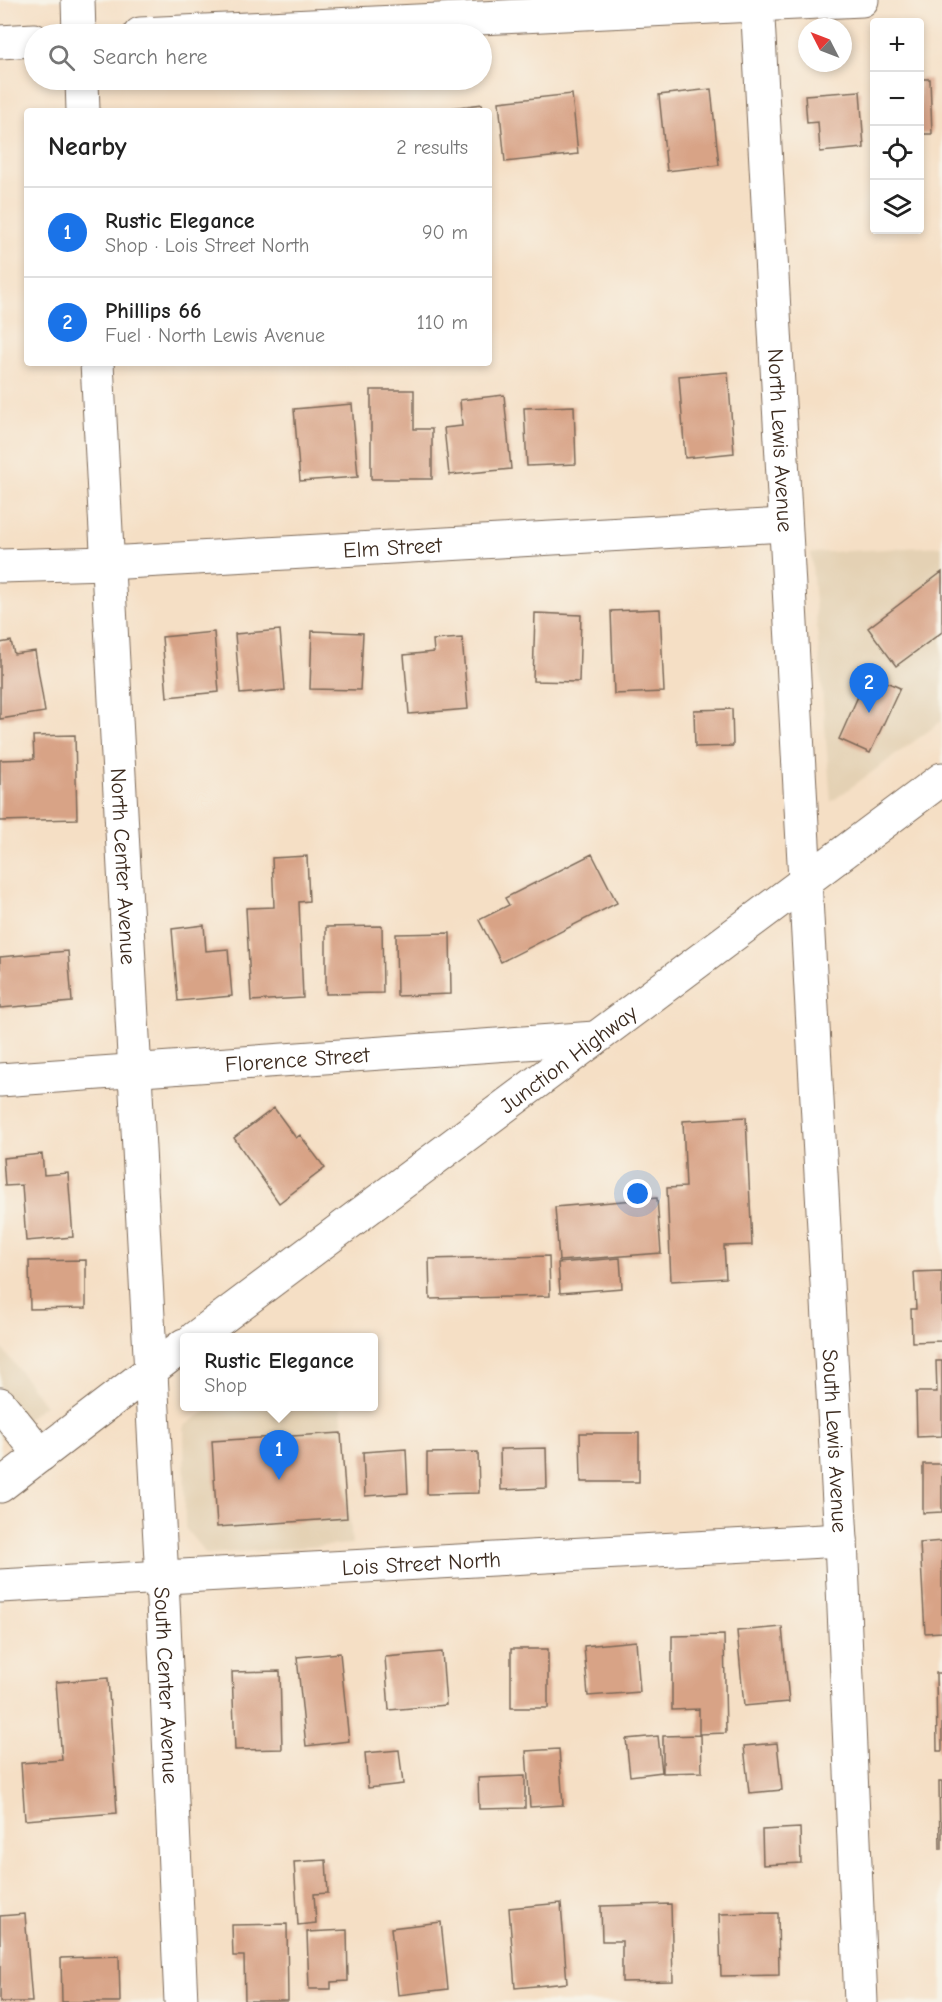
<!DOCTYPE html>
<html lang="en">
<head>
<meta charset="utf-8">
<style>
  body { margin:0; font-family:"Comic Neue",sans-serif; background:#f2f2f2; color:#222 }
  .controls { position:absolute; right:18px; top:18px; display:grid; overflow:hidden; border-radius:6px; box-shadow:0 3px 9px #0003 }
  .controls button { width:54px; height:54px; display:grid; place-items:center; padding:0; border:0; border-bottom:2px solid #e0e0e0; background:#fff; color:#222; font:30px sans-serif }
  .compass { position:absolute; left:798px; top:18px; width:54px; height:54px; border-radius:50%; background:#fff; box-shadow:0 3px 9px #0003; rotate:312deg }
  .you { position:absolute; left:638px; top:1194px; width:21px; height:21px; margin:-15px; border:4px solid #fff; border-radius:50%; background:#1a73e8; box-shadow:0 0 0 9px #1a73e833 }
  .badge { display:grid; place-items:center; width:39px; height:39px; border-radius:50%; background:#1a73e8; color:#fff; font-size:20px; font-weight:700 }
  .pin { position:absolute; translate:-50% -50px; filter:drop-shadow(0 2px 3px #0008) }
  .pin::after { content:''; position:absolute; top:32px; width:21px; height:18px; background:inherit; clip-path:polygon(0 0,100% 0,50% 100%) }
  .popup { position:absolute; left:180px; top:1333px; width:198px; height:78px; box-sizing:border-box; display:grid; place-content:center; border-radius:6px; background:#fff; filter:drop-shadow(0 2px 4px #0005); font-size:20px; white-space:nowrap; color:#767676 }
  .popup b { font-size:22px; color:#222 }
  .popup::after { content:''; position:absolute; left:50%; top:100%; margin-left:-12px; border:12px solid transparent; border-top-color:#fff }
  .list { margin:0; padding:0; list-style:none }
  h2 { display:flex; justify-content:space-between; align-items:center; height:78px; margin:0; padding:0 24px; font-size:26px }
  h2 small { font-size:20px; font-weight:400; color:#767676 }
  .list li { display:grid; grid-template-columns:39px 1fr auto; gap:18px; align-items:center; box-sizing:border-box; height:90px; padding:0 24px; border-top:2px solid #e0e0e0 }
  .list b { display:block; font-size:22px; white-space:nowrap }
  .list p { margin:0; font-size:20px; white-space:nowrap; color:#767676 }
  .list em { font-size:20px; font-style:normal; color:#767676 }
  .icon { flex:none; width:33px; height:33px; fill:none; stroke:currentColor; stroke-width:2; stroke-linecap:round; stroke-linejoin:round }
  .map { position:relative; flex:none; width:942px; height:2002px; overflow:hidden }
  .search { position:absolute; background:#fff; box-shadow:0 3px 9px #0003; left:24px; top:24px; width:468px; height:66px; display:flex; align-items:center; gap:15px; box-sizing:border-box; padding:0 21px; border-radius:33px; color:#767676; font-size:22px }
  .panel { position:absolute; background:#fff; box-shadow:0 3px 9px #0003; left:24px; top:108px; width:468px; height:258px; border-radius:6px }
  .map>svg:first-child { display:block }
</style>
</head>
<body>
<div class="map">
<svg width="942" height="2002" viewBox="0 0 942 2002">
  <rect width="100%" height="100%" fill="#f7f3e8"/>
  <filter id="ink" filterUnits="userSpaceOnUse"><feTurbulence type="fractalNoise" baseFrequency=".0167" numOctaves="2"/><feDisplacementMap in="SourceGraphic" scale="12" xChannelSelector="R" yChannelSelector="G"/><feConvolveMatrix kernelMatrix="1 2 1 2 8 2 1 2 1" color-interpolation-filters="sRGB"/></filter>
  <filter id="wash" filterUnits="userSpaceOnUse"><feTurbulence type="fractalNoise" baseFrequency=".008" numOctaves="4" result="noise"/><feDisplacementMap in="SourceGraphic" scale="24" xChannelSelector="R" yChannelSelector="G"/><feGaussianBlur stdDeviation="1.35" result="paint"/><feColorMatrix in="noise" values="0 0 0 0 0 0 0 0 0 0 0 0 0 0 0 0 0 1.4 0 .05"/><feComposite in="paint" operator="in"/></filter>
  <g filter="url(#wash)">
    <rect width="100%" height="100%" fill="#f5dfc5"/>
    <path fill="#e4d1b4" d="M 942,546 L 942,721 L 831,802 L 811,553 Z
      M 0,1345 L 45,1405 L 0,1439 Z
      M 212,1407 L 341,1407 L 352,1544 L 206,1554 L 185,1528 L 184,1426 Z"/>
    <g id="blocks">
      <path fill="#d8a386" d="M 920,79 L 930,79 L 932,134 L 920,134 Z
        M 711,89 L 719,165 L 667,171 L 659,95 Z
        M 860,91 L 864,148 L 820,152 L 818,122 L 807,123 L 805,95 Z
        M 572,94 L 578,154 L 505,162 L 499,102 Z
        M 482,104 L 483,111 L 434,111 L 434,110 Z
        M 728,372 L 734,453 L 685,458 L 679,376 Z
        M 371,390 L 414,390 L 414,429 L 432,429 L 432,479 L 371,479 Z
        M 504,395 L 511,469 L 449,475 L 444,428 L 462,426 L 460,400 Z
        M 352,404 L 358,477 L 300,481 L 294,409 Z
        M 574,406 L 576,464 L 527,466 L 524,408 Z
        M 942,572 L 942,632 L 896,666 L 868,628 Z
        M 660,609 L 664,692 L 614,694 L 611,611 Z
        M 535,613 L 581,615 L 579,682 L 533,681 Z
        M 280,630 L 285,690 L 240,694 L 235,634 Z
        M 312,631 L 363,633 L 360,690 L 310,689 Z
        M 214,632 L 219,692 L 167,697 L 162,637 Z
        M 462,638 L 468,709 L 409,714 L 404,655 L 434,652 L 433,640 Z
        M 11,641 L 14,654 L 35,651 L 45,712 L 0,719 L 0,643 Z
        M 868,674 L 900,688 L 870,753 L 839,739 Z
        M 732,709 L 733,746 L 695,747 L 694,710 Z
        M 75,735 L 77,819 L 0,821 L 0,760 L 34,759 L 33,736 Z
        M 592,854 L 617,903 L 501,962 L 479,920 L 509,905 L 505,898 Z
        M 307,856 L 309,901 L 299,902 L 303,998 L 251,1001 L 246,908 L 274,907 L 272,858 Z
        M 204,925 L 206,951 L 228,949 L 232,996 L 178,1001 L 172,929 Z
        M 382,926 L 383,993 L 326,994 L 326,927 Z
        M 450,933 L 451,994 L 397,996 L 396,934 Z
        M 68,951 L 72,1002 L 0,1008 L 0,957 Z
        M 274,1108 L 296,1138 L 300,1135 L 325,1168 L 279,1203 L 234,1138 Z
        M 746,1117 L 752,1245 L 724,1246 L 726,1278 L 671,1281 L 667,1188 L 686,1187 L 683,1121 Z
        M 42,1154 L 44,1175 L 68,1173 L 73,1237 L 26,1241 L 22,1185 L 5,1186 L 3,1158 Z
        M 657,1198 L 661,1253 L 559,1261 L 555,1207 Z
        M 549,1256 L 550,1296 L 430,1299 L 429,1259 Z
        M 620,1258 L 622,1288 L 560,1293 L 558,1263 Z
        M 86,1260 L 86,1308 L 30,1309 L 29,1261 Z
        M 942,1271 L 942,1341 L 912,1342 L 911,1309 L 916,1309 L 914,1272 Z
        M 936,1361 L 942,1361 L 942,1436 L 917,1437 L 916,1392 L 937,1392 Z
        M 341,1433 L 347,1518 L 217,1527 L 212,1441 Z
        M 580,1433 L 639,1433 L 639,1482 L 581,1482 Z
        M 546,1448 L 547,1488 L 501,1490 L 500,1449 Z
        M 406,1449 L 408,1493 L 365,1496 L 363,1452 Z
        M 478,1452 L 479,1493 L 427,1494 L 427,1453 Z
        M 923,1464 L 942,1464 L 942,1512 L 923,1513 Z
        M 942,1541 L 942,1632 L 925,1633 L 920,1543 Z
        M 782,1627 L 789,1702 L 744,1706 L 737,1631 Z
        M 724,1635 L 726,1733 L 699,1734 L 699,1709 L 672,1710 L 672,1636 Z
        M 636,1641 L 640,1692 L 588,1696 L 584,1646 Z
        M 511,1649 L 548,1649 L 548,1708 L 511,1708 Z
        M 442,1652 L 446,1705 L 389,1710 L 385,1657 Z
        M 340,1653 L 349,1741 L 306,1746 L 297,1657 Z
        M 280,1671 L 282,1749 L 235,1750 L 232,1672 Z
        M 936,1673 L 942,1673 L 942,1751 L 937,1751 Z
        M 108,1678 L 117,1813 L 25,1820 L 21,1763 L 62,1760 L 56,1682 Z
        M 701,1735 L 702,1772 L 663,1773 L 663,1736 Z
        M 658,1736 L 662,1772 L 630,1776 L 626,1739 Z
        M 777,1743 L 782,1790 L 749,1793 L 744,1746 Z
        M 559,1749 L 563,1805 L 530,1807 L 526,1751 Z
        M 399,1750 L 403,1784 L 368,1788 L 365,1753 Z
        M 525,1776 L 525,1808 L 479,1809 L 478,1778 Z
        M 939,1781 L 942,1781 L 942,1849 L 940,1849 Z
        M 800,1828 L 801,1863 L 763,1865 L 762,1830 Z
        M 326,1860 L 328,1893 L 314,1894 L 316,1923 L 298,1925 L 294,1862 Z
        M 561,1903 L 567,1983 L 515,1988 L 509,1908 Z
        M 671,1904 L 673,1981 L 622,1982 L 622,1941 L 602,1941 L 601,1906 Z
        M 778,1913 L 779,1975 L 721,1976 L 719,1914 Z
        M 25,1914 L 32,2002 L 0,2002 L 0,1916 Z
        M 441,1922 L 448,1989 L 398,1995 L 391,1928 Z
        M 287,1924 L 288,2001 L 245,2001 L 244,1956 L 233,1956 L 232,1925 Z
        M 347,1930 L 348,1981 L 331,1982 L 331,1989 L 309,1989 L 307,1932 Z
        M 119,1956 L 120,2002 L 62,2002 L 61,1958 Z"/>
    </g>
  </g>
  <g filter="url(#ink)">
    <use href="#blocks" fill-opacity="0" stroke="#7c6958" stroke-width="1.5"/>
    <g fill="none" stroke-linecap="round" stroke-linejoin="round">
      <g stroke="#7c6958" stroke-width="35">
        <g id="minor">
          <path d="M 78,0 L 79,34"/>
          <path id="s1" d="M 757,0 L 841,1540 L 861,2002"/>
          <path d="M 140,34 L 862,0"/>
          <path d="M 0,42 L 34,40"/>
          <path d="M 82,80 L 83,111"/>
          <path id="s2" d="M 97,363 L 162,1579 L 181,2002"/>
          <path id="s3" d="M 0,566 L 107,563 L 784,525"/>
          <path id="s4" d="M 0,1080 L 595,1038"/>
          <path d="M 0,1404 L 41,1455"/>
          <path id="s5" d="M 0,1586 L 841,1540"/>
        </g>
      </g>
      <g stroke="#7c6958" stroke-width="35">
        <g id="major">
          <path id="s6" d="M 195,1338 L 942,779"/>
          <path d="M 0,1486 L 184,1345"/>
        </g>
      </g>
      <use href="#minor" stroke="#fff" stroke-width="33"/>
      <use href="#major" stroke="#fff" stroke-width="33"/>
    </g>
  </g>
  <g text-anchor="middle" stroke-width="4.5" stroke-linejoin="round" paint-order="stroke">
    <g font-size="22" fill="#3b2a1e" stroke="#f7f3e8">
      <text dy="8" stroke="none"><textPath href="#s1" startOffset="441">North Lewis Avenue</textPath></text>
      <text dy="8" stroke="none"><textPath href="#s3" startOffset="393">Elm Street</textPath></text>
      <text dy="8" stroke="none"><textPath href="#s2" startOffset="504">North Center Avenue</textPath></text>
      <text dy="8" stroke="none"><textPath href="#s6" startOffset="466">Junction Highway</textPath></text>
      <text dy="8" stroke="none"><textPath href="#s4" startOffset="298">Florence Street</textPath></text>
      <text dy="8" stroke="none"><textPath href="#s1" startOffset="1443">South Lewis Avenue</textPath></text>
      <text dy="8" stroke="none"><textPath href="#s5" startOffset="422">Lois Street North</textPath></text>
      <text dy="8" stroke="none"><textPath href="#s2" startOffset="1324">South Center Avenue</textPath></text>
    </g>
  </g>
</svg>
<div class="controls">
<button>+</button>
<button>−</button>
<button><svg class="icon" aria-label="locate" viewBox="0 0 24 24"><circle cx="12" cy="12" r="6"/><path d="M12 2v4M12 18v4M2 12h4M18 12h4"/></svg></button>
<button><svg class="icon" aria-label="layers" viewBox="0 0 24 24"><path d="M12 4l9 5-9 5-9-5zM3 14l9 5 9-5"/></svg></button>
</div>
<svg class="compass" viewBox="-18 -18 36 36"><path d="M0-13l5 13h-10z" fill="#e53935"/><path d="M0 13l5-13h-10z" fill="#767676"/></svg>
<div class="you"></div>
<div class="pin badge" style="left:279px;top:1480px">1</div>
<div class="popup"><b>Rustic Elegance</b>Shop</div>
<div class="pin badge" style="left:869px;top:713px">2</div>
<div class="search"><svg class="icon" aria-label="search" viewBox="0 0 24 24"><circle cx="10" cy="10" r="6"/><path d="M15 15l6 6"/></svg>Search here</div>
<section class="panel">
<h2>Nearby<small>2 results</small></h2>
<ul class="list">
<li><span class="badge">1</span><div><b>Rustic Elegance</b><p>Shop · Lois Street North</p></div><em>90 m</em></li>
<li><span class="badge">2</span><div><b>Phillips 66</b><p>Fuel · North Lewis Avenue</p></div><em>110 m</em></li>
</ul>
</section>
</div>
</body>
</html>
